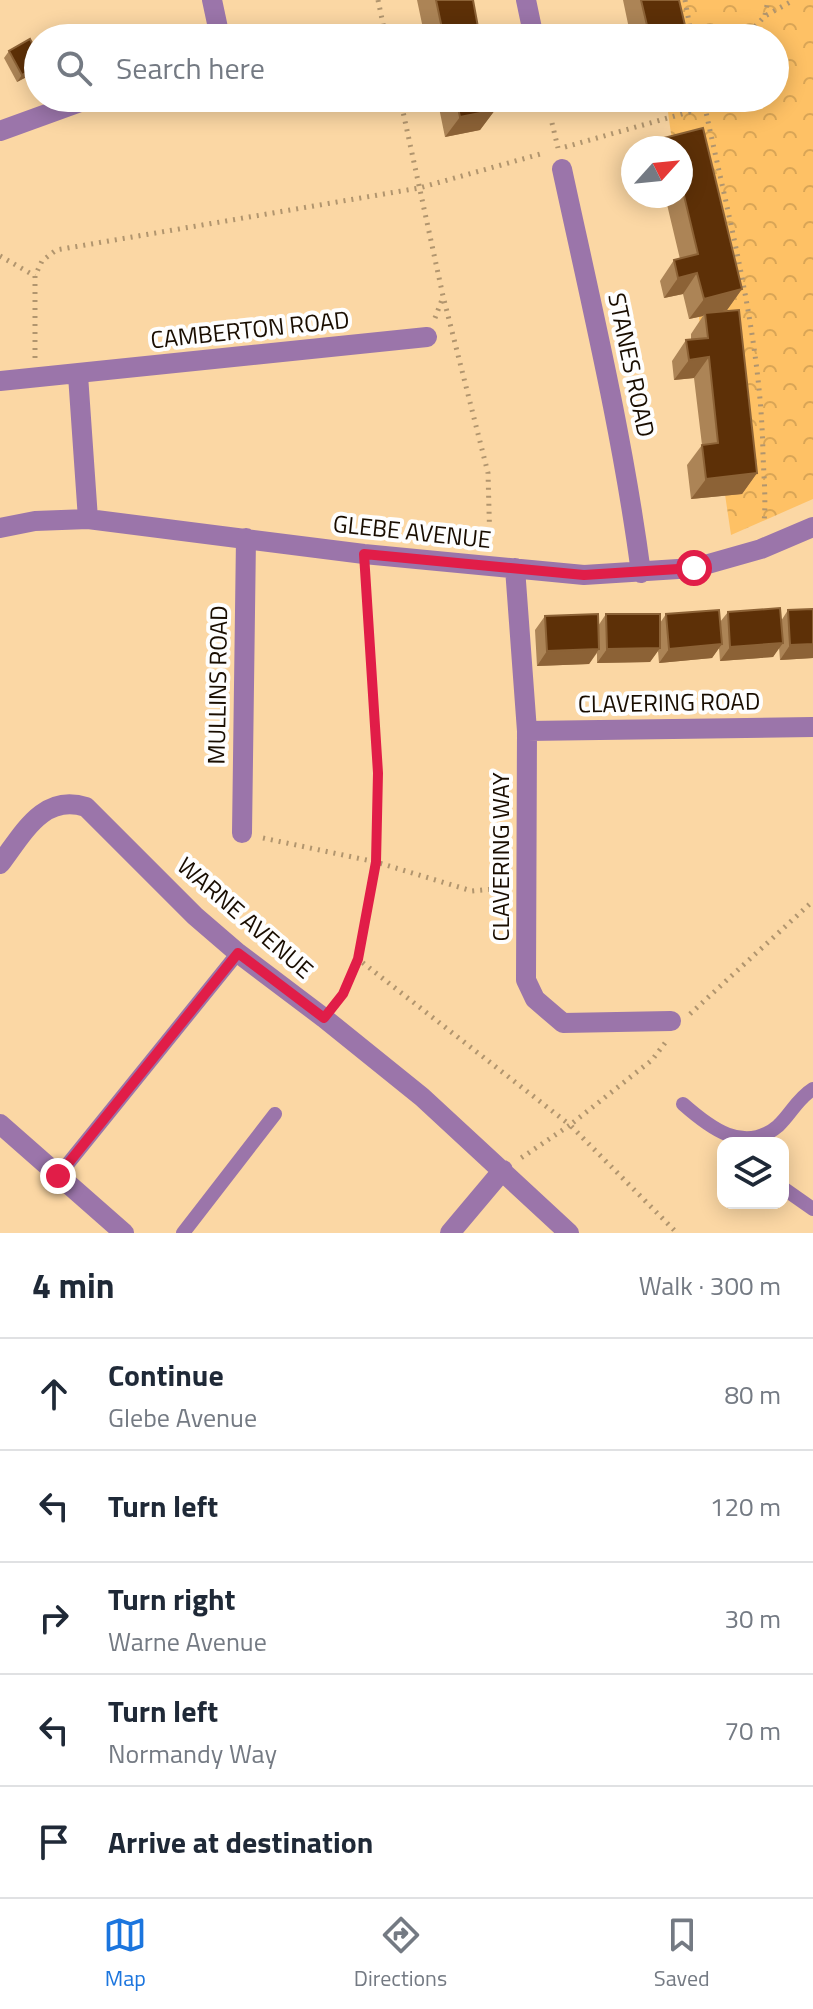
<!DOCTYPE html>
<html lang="en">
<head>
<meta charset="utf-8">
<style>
  body { margin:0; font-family:"Titillium Web",sans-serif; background:#f6f6f7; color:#1f2937 }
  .controls { position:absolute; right:24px; bottom:24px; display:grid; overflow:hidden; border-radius:16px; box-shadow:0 4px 20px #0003 }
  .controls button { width:72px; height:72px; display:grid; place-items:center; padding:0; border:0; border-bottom:2px solid #e0e1e3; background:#fff; color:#1f2937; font:40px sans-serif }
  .compass { position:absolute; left:621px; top:136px; width:72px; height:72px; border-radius:50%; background:#fff; box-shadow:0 4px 20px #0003; rotate:63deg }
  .stop { position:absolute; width:24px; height:24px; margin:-18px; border:6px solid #e11d48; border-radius:50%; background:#fff }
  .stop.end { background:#e11d48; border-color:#fff; box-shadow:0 2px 8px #0008 }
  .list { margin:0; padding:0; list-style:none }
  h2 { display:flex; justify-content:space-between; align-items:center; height:104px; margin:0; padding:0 32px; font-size:34px }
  h2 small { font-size:26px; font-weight:400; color:#747a83 }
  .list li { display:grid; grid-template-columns:52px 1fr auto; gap:24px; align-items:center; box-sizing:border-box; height:112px; padding:0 32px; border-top:2px solid #e0e1e3 }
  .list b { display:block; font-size:30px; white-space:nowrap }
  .list p { margin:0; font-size:26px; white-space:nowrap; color:#747a83 }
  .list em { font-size:26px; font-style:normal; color:#747a83 }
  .icon { flex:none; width:44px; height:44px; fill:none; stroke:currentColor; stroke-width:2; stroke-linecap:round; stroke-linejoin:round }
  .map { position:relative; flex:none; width:813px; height:1233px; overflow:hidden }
  .search { position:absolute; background:#fff; box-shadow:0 4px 20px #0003; left:24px; right:24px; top:24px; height:88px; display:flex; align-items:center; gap:20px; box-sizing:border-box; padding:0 28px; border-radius:44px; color:#747a83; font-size:30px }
  .sheet { height:664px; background:#fff }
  nav { display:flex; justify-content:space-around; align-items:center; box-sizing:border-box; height:112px; border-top:2px solid #e0e1e3; background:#fff; font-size:22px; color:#747a83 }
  nav a { display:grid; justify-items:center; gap:4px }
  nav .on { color:#1b75de }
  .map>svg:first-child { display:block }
</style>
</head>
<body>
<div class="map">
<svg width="813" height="1233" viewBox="0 0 813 1233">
  <defs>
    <pattern id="forest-crowns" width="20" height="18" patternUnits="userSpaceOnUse" patternTransform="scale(2)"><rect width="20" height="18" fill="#fec165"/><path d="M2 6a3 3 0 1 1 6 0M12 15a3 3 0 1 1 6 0" fill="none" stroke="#d9a556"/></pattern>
  </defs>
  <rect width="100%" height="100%" fill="#fbd7a4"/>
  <path fill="url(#forest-crowns)" d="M 651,0 L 813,0 L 813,499 L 731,535 L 681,196 L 681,148 L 673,148 L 666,98 L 775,98 L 775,38 L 657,38 Z"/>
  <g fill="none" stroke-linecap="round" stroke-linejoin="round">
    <path stroke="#b1956e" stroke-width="5" stroke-dasharray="2 6" stroke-linecap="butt" d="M 378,0 L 386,38
      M 685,0 L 692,38
      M 765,15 L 768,0
      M 744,38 L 765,16 L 794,0
      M 400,98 L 443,296 L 488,473 L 490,546
      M 703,98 C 728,217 761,334 763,455 C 764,478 766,501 764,523
      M 552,123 L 558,148
      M 565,147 L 689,112 L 702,98
      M 0,256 L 35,276
      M 435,318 L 443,297
      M 35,358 L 35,276 L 42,261 L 56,250 L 419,188 L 544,153
      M 366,575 L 378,773 L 376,862 L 358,959 L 570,1125 L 521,1158
      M 263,838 L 376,862 L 472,891 L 506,888
      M 338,1001 L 358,959
      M 690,1014 L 813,901
      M 665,1043 L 652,1060 L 570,1125 L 677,1233"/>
    <path stroke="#9b75aa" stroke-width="14" d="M 683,1104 C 709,1127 744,1155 778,1126 C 791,1114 797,1099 813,1089
      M 58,1176 L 238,953
      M 783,1188 L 813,1209
      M 183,1233 L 275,1114"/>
    <path stroke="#9b75aa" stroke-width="20" d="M 212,0 L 218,28 L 215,38
      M 526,0 L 534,38
      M 547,98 L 548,102
      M 0,131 L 91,98
      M 562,169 C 591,303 623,436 641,573
      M 78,375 L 88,519
      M 0,381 L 427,337
      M 0,528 L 35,521 L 88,519 L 364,554 L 584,575 L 694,568 L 761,549 L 813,527
      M 515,568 L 527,731 L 526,980 L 535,999 L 563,1023 L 671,1021
      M 527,731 L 813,727
      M 242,833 L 246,538
      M 0,864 C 23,834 43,793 86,807 L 195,916 L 238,953 L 324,1018 L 422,1097 L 569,1233
      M 0,1124 L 124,1233
      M 450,1233 L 503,1170"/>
  </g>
  <path fill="#ac8456" d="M 417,0 L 473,0 L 480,38 L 425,38 Z
    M 623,0 L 679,0 L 688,38 L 631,38 Z
    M 9,51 L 38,71 L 17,82 L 4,58 Z
    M 437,98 L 493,98 L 495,110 L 480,130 L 445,137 Z
    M 703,128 L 742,289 L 727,310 L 722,311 L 739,310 L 757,473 L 742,494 L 691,499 L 687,465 L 702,445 L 694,378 L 674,380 L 672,361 L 686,340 L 691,340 L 691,334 L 703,316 L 689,319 L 683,294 L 664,298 L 660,281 L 674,260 L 680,259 L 665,196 L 681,196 L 681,148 L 656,148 L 664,138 Z
    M 788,610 L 813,658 L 780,660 L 779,647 L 773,657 L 720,661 L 719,648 L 712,658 L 659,663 L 658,651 L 650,662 L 597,663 L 597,653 L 589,664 L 537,666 L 535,630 L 545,616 L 598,626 L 606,614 L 660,623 L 666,614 L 720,622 L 728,612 L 781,621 Z"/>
  <path fill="#8c6236" d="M 38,66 L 38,71 L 17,82 L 22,75 Z
    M 495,110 L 480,130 L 445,137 L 460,117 Z
    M 697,273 L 683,294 L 664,298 L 678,278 Z
    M 742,289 L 727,310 L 705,315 L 705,313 L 703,316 L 689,319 L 704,299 Z
    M 709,357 L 694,378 L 674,380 L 689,360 Z
    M 757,473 L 742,494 L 691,499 L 706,479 Z
    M 783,643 L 773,657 L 720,661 L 730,647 Z
    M 722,644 L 712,658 L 659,663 L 669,649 Z
    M 813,644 L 813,658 L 780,660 L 790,645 Z
    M 660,648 L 650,662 L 597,663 L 607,649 Z
    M 599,649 L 589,664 L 537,666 L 547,651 Z"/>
  <path fill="#5d3007" stroke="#8c6236" stroke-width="2" d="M 436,0 L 473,0 L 480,38 L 444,38 Z
    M 641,0 L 679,0 L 688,38 L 650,38 Z
    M 30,39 L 38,54 L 38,66 L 22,75 L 9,51 Z
    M 456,98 L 493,98 L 495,110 L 460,117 Z
    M 703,128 L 742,289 L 704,299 L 697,273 L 678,278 L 674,260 L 698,254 L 681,183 L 681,148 L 666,148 L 664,138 Z
    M 739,310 L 757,473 L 706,479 L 702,445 L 718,443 L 709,357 L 689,360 L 686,340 L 708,338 L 705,313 Z
    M 780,608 L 783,643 L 730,647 L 728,612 Z
    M 813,609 L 813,644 L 790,645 L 788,610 Z
    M 719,610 L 722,644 L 669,649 L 666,614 Z
    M 598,614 L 599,649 L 547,651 L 545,616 Z
    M 606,614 L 660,614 L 660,648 L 607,649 Z"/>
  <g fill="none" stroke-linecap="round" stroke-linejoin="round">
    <path stroke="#e11d48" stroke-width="10" d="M 58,1176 L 238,953 L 324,1018 L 343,994 L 358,959 L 376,862 L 378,773 L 364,554 L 584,575 L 694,568"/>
  </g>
  <g text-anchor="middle" stroke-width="8" stroke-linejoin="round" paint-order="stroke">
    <g font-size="24" fill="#190d00" stroke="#fefefe">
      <text transform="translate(250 330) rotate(-6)" y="8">CAMBERTON ROAD</text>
      <text transform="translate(631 365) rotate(78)" y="8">STANES ROAD</text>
      <text transform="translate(412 532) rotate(6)" y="8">GLEBE AVENUE</text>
      <text transform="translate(218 685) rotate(-89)" y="8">MULLINS ROAD</text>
      <text transform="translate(669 703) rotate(-1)" y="8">CLAVERING ROAD</text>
      <text transform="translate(501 857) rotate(-90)" y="8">CLAVERING WAY</text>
      <text transform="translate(245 918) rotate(41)" y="8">WARNE AVENUE</text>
    </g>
  </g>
</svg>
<div class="controls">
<button><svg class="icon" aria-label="layers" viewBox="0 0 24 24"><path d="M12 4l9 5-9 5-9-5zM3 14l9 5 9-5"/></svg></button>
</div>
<svg class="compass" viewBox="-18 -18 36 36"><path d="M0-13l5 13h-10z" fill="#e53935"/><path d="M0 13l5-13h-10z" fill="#747a83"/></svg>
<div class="stop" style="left:694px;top:568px"></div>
<div class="stop end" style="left:58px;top:1176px"></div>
<div class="search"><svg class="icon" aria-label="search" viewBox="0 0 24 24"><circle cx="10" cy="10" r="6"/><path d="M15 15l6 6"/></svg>Search here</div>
</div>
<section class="sheet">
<h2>4 min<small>Walk · 300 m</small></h2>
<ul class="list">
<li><svg class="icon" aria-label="ahead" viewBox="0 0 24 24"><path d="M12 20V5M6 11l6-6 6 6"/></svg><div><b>Continue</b><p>Glebe Avenue</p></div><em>80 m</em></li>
<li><svg class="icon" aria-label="left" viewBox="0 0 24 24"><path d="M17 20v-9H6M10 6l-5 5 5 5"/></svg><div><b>Turn left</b></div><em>120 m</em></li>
<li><svg class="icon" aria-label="right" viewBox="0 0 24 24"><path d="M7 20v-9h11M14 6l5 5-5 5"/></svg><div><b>Turn right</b><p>Warne Avenue</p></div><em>30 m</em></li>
<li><svg class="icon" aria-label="left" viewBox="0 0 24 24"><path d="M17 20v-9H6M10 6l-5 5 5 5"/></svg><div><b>Turn left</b><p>Normandy Way</p></div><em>70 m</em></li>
<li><svg class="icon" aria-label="arrive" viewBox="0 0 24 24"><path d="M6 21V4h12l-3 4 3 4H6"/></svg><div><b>Arrive at destination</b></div></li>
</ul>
</section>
<nav>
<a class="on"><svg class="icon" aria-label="map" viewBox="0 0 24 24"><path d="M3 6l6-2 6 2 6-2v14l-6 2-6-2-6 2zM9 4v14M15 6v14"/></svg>Map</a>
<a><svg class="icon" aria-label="directions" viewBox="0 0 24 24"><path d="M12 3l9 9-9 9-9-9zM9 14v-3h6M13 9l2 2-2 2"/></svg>Directions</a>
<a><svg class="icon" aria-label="saved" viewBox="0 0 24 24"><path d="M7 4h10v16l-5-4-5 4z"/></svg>Saved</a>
</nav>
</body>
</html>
